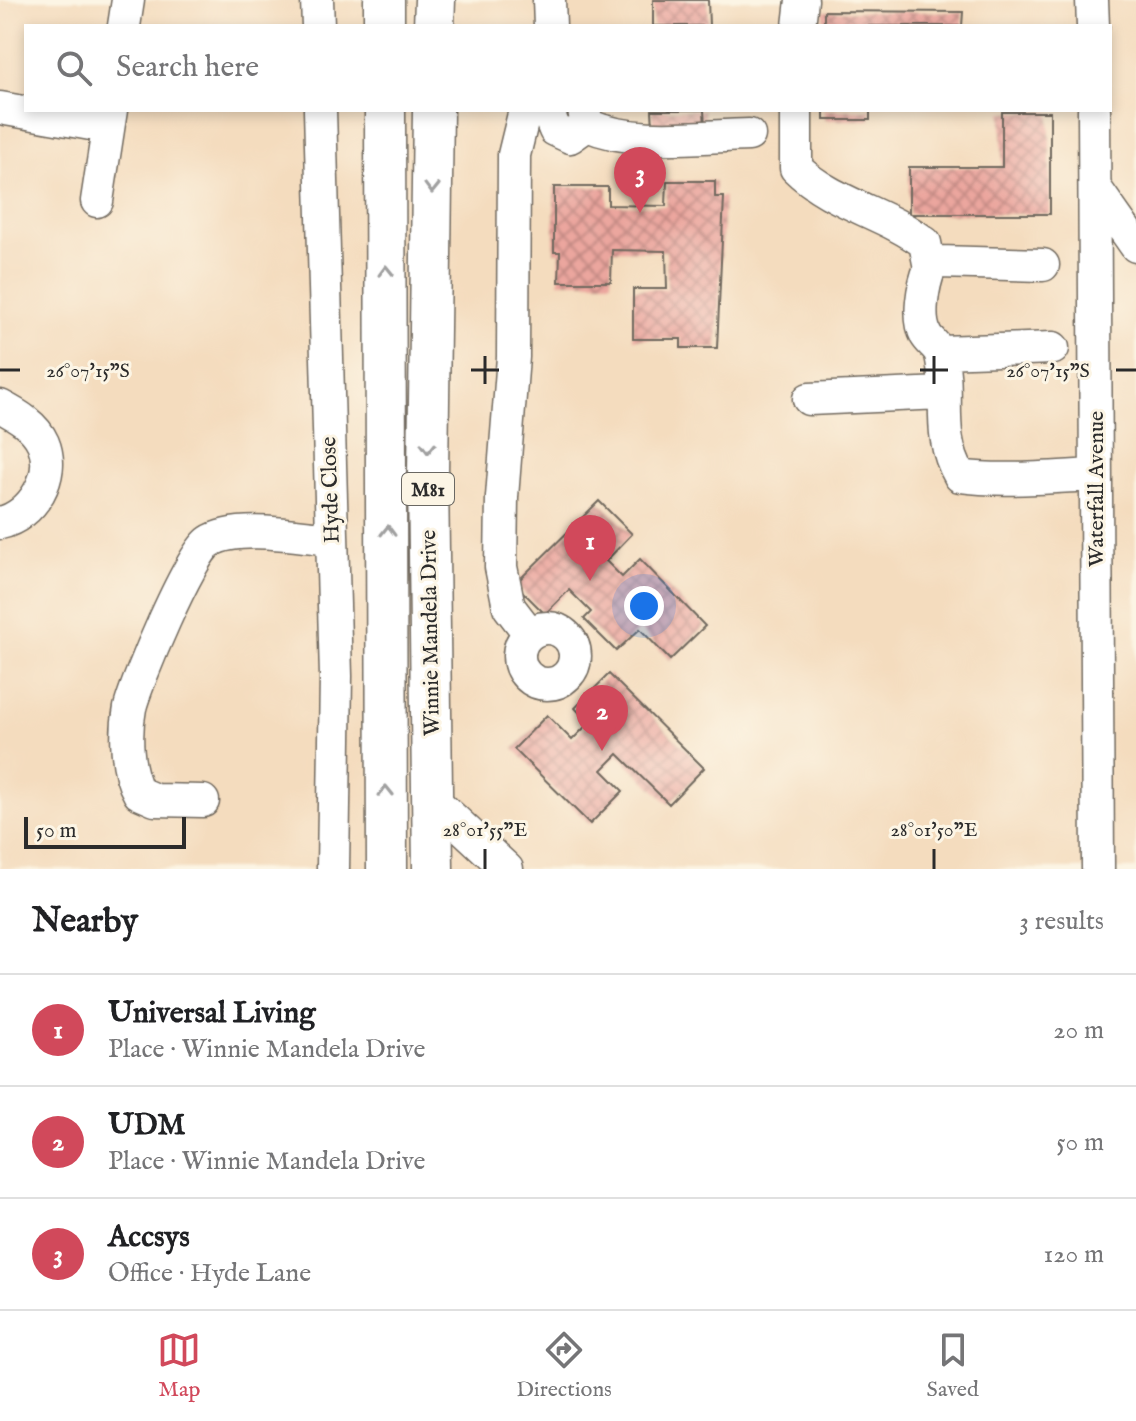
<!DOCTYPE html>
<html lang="en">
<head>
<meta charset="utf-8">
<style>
  body { margin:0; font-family:"IM FELL English",serif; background:#f2f2f2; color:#202124 }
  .scale { position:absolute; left:24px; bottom:20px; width:162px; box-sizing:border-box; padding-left:8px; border:4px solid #2b2b2b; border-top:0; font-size:22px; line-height:28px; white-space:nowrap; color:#2b2b2b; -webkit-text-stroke:6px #fcf5e5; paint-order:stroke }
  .you { position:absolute; left:644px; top:606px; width:28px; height:28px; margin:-20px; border:6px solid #fff; border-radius:50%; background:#1a73e8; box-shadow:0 0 0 12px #1a73e833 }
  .badge { display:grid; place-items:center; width:52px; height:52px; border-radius:50%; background:#d1495b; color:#fff; font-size:26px; font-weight:700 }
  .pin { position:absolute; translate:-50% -66px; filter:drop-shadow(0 2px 4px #0008) }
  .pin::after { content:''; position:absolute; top:42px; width:28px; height:24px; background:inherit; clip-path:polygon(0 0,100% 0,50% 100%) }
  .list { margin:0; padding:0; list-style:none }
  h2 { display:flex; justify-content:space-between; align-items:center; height:104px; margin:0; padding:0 32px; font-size:34px }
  h2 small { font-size:26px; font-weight:400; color:#757577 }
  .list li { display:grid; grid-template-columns:52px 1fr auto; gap:24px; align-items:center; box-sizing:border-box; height:112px; padding:0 32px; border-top:2px solid #e0e0e0 }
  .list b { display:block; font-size:30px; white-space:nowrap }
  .list p { margin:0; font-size:26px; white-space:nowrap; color:#757577 }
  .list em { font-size:26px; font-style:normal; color:#757577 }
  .icon { flex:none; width:44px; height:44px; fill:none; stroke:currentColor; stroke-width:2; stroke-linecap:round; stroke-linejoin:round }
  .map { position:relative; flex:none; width:1136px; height:869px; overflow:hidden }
  .search { position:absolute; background:#fff; box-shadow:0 4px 12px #0003; left:24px; right:24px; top:24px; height:88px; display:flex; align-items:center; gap:20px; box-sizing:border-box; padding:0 28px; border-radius:0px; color:#757577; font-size:30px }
  .sheet { height:440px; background:#fff }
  nav { display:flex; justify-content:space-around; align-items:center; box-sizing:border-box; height:112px; border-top:2px solid #e0e0e0; background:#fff; font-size:22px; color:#757577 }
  nav a { display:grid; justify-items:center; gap:4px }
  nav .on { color:#d1495b }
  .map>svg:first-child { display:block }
</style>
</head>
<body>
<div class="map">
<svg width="1136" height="869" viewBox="0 0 1136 869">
  <defs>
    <pattern id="building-cross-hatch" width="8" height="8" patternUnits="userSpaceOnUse" patternTransform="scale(2)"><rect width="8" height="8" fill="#eba69e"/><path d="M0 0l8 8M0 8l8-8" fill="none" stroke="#bf8781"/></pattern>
  </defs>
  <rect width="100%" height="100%" fill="#fcf5e5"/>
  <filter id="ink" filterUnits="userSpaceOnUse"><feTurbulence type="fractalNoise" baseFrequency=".0125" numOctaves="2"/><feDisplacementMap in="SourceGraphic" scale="16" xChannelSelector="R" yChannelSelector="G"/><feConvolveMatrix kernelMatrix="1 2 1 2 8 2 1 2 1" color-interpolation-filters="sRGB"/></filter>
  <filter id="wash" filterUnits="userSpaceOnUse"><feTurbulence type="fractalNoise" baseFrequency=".006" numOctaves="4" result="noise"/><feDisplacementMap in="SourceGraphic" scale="32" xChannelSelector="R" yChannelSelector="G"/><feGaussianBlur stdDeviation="1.8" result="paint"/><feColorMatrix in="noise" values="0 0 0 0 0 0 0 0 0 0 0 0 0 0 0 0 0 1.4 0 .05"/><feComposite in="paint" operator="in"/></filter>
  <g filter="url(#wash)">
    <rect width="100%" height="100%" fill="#f4dcbe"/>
    <g id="blocks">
      <path fill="url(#building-cross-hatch)" d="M 653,0 L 708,0 L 709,26 L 653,26 Z
        M 824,11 L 963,12 L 962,26 L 824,26 Z
        M 652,110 L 704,110 L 705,127 L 653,128 Z
        M 824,110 L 870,110 L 870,120 L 824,120 Z
        M 1002,112 L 1050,112 L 1050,214 L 909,214 L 909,167 L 1002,167 Z
        M 667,181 L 715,181 L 715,197 L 724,197 L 717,348 L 681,348 L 681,339 L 633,339 L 633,289 L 667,289 L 666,251 L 612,250 L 611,282 L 559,282 L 560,252 L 554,252 L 554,187 L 608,187 L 608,205 L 666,206 Z
        M 599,501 L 632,534 L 606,561 L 622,577 L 640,559 L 705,626 L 670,660 L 640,629 L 616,651 L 584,619 L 591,612 L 569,590 L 545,614 L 515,584 Z
        M 609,674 L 704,768 L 669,804 L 618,754 L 602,770 L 623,791 L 590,824 L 514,749 L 547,715 L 572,740 L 589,723 L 575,708 Z"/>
    </g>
  </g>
  <g filter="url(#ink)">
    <use href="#blocks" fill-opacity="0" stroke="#71695e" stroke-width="2"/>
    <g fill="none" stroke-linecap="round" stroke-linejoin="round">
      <g stroke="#71695e" stroke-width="35">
        <path id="minor" d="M 317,0 L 318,26
          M 549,0 L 550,26
          M 1092,0 L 1093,26
          M 124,26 L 128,0
          M 799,26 L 802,0
          M 0,108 L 108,127
          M 320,110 L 336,676 L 333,869
          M 525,110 L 514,155 L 513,357 L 502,497 L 501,567 L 509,607 L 529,633
          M 547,110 L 555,130 L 570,137 L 587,125 L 584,110
          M 796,110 L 796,168 C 831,203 886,213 925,243 L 930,268
          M 1094,110 L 1098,869
          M 587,125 C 636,146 696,136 749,135
          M 1096,189 L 1136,246
          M 97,201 L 111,110
          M 1043,265 L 939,262 L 930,268 C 923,285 917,318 926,335 C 930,342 939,347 941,355 C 951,396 935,434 960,476 C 1000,482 1052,477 1094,475
          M 941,352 L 1053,348
          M 809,399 L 942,393
          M 0,406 C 17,415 35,425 43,443 C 57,476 32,516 0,523
          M519 656a28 28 0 1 1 56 0a28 28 0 1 1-56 0Z
          M 431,798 L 507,869
          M 203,801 L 155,800 L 139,793 C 126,771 125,733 130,708 C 136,683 190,554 209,542 C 235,524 299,536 331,539"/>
      </g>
      <g stroke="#71695e" stroke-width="43">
        <path id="major" d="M 384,0 L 384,26
          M 434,26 L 435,0
          M 385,110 L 387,869
          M 433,869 L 428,474 L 433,110"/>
      </g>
      <use href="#minor" stroke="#fff" stroke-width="32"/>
      <use href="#major" stroke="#fff" stroke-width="40"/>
    </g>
    <defs><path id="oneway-chevron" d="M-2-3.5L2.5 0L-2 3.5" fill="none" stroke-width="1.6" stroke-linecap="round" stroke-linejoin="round" transform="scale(2)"/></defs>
    <g stroke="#a0a0a0">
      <use href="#oneway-chevron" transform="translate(432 188) rotate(91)"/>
      <use href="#oneway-chevron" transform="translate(386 271) rotate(-91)"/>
      <use href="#oneway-chevron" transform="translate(428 448) rotate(91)"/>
      <use href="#oneway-chevron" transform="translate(388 531) rotate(-89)"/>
      <use href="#oneway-chevron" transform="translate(386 791) rotate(-91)"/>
    </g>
  </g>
  <path fill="none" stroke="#2b2b2b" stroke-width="3" d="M 485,356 L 485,384M 934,356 L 934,384M 0,370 L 20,370M 471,370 L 499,370M 920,370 L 948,370M 1116,370 L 1136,370M 485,849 L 485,869M 934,849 L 934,869"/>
  <g text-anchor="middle" stroke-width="6" stroke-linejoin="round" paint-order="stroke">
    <rect fill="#fcf5e5" stroke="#6a6863" stroke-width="2" x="402" y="473" width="52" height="32" rx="6"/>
    <g font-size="20" font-weight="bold" fill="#2b2b2b">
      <text x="428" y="496">M81</text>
    </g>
    <g font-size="22" fill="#2b2b2b" stroke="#fcf5e5">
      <text transform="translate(1095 489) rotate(-90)" y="8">Waterfall Avenue</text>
      <text transform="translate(329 490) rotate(-92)" y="8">Hyde Close</text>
      <text transform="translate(429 633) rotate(-91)" y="8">Winnie Mandela Drive</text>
    </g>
  </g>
  <g font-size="20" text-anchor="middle" fill="#2b2b2b" stroke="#fcf5e5" stroke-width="6" stroke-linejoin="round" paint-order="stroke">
    <text x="1048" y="377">26°07'15"S</text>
    <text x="88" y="377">26°07'15"S</text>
    <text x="485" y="836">28°01'55"E</text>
    <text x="934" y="836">28°01'50"E</text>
  </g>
</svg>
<div class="scale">50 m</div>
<div class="you"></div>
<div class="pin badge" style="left:590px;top:581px">1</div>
<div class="pin badge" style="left:602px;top:751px">2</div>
<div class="pin badge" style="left:640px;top:213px">3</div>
<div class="search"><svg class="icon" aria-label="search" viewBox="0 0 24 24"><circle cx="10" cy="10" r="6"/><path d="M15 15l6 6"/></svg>Search here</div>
</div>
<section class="sheet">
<h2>Nearby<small>3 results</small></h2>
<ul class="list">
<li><span class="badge">1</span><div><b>Universal Living</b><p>Place · Winnie Mandela Drive</p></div><em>20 m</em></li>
<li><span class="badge">2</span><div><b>UDM</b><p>Place · Winnie Mandela Drive</p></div><em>50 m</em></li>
<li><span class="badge">3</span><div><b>Accsys</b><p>Office · Hyde Lane</p></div><em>120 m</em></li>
</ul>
</section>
<nav>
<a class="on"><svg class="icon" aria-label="map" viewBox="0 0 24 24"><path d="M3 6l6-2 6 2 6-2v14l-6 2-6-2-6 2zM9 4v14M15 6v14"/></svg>Map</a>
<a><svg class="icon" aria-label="directions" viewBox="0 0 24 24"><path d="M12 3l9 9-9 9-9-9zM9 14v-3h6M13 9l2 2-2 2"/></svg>Directions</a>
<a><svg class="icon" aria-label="saved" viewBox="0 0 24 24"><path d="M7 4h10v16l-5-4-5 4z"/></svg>Saved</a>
</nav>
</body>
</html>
